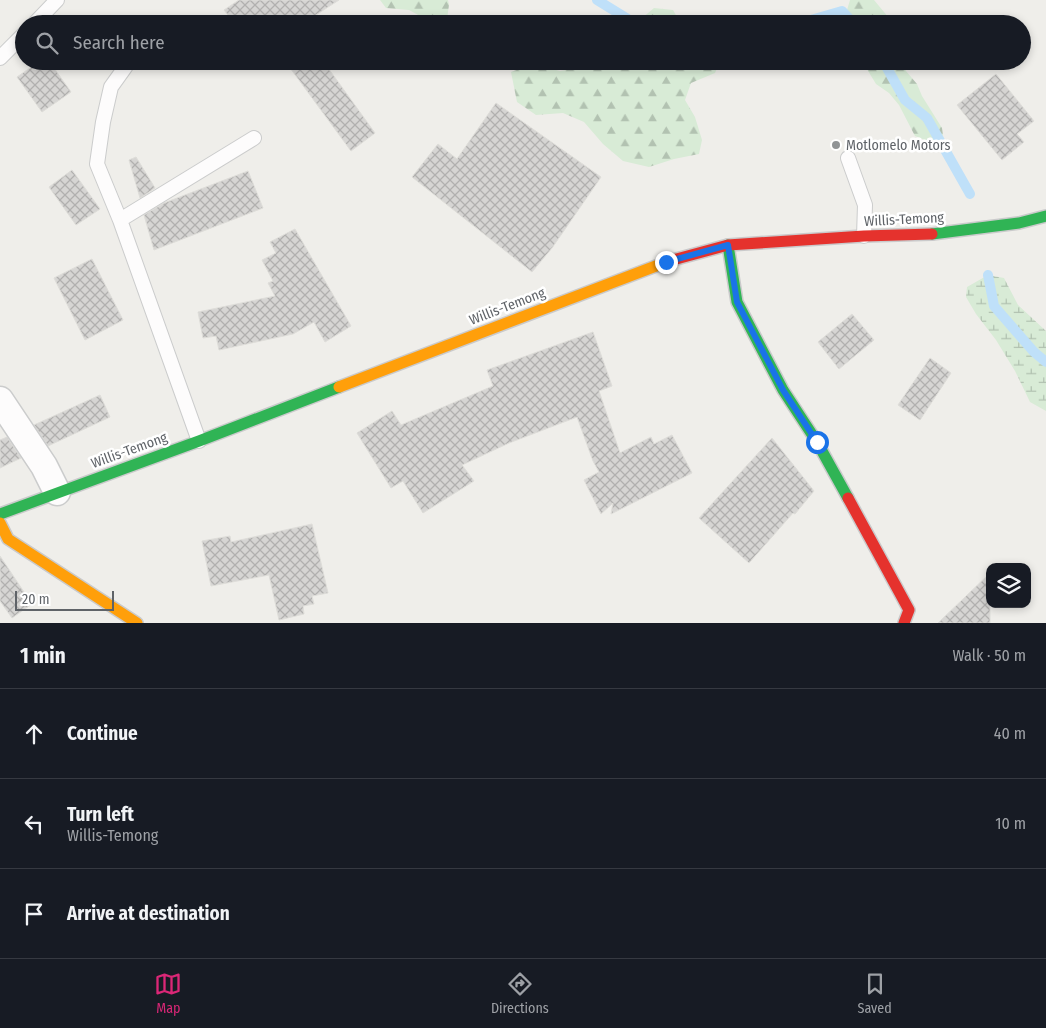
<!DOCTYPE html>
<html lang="en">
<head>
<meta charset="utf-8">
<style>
  body { margin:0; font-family:"Fira Sans Condensed",sans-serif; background:#242831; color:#f1f3f6 }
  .controls { position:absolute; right:15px; bottom:15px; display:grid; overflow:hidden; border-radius:10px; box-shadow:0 2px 8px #0003 }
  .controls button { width:45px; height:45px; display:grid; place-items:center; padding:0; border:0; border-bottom:1px solid #363941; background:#171b24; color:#f1f3f6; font:25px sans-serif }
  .scale { position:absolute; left:15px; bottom:12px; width:99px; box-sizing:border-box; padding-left:5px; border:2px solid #5f6368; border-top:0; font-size:14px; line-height:18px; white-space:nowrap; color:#5f6368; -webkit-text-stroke:4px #fff; paint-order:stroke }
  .stop { position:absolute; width:15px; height:15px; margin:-11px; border:4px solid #1a73e8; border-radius:50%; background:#fff }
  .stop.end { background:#1a73e8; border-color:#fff; box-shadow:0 1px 5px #0008 }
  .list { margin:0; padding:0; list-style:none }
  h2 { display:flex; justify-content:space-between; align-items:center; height:65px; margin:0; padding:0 20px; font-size:21px }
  h2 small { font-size:16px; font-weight:400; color:#9ea1a6 }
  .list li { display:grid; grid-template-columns:32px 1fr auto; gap:15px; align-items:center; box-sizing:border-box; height:90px; padding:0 20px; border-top:1px solid #363941 }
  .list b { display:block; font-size:19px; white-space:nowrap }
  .list p { margin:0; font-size:16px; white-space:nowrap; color:#9ea1a6 }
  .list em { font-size:16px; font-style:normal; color:#9ea1a6 }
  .icon { flex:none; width:28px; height:28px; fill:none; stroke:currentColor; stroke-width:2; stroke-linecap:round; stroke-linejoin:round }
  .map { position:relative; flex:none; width:1046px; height:623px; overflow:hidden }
  .search { position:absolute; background:#171b24; box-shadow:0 2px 8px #0003; left:15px; right:15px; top:15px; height:55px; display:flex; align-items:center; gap:12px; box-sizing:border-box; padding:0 18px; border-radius:28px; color:#9ea1a6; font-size:19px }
  .sheet { height:335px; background:#171b24 }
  nav { display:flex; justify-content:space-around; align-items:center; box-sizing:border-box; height:70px; border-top:1px solid #363941; background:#171b24; font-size:14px; color:#9ea1a6 }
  nav a { display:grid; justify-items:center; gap:2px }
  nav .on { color:#db2777 }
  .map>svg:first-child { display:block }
</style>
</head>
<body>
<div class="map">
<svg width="1046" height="623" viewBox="0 0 1046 623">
  <defs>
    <pattern id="forest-firs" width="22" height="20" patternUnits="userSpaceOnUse" patternTransform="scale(1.25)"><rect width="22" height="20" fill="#d8ebd6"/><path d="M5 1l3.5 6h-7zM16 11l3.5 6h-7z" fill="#b2c2b1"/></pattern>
    <pattern id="wetland-marsh" width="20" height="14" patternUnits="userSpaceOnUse" patternTransform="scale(1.25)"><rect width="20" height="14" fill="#d8ebd6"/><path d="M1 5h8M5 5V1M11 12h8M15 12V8" fill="none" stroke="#b2c2b1"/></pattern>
    <pattern id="building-cross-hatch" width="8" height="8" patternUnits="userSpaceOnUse" patternTransform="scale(1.25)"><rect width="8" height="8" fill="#d6d5d3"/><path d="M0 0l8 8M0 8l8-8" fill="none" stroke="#b1b0af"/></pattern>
  </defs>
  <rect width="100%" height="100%" fill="#efeeea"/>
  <path fill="url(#forest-firs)" d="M 380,0 L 448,0 L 449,5 L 447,19 L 431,22 L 409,10 L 386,8 Z
    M 850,0 L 874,0 L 894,24 L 829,24 L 840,21 L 847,10 Z
    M 654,8 L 673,10 L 681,24 L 635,24 Z
    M 603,61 L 720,61 L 715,73 L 691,83 L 685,100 L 695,117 L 702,140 L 699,154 L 674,159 L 649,167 L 623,161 L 603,144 L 584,122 L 563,113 L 536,115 L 517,102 L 511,72 L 533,64 L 560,71 L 599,65 Z
    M 862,61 L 902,61 L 906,71 L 917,84 L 922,96 L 942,128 L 943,135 L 935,144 L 915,136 L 899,105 L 889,93 L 876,84 Z"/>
  <path fill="url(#wetland-marsh)" d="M 988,275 L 1004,278 L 1018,305 L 1046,331 L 1046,411 L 1030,402 L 1015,371 L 996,340 L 976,314 L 966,297 L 967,287 Z"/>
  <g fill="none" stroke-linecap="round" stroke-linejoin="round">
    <path stroke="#bfe0f9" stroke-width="10" d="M 597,0 L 636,24
      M 797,24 L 842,11 L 854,24
      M 883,61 L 905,100 L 927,118 L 970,194
      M 988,275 L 994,306 L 1034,352 L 1046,362"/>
  </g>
  <path fill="url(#building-cross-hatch)" stroke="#deddd9" d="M 239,0 L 339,0 L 302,24 L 214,24 L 228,15 L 224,10 Z
    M 40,61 L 49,61 L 71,92 L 42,112 L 17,77 Z
    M 285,61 L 323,61 L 375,133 L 351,151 Z
    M 996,74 L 1034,121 L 1017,134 L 1024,142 L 1002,160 L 957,105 Z
    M 496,103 L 601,177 L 552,248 L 532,272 L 412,177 L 438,144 L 457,159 Z
    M 136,157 L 155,188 L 140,198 L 129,160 Z
    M 72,170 L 100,209 L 76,225 L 49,187 Z
    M 248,171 L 263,208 L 154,250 L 144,215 L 164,203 Z
    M 295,229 L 351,326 L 325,342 L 314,322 L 293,334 L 219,350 L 216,336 L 203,338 L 198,312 L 275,296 L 268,283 L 273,281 L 262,260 L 276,253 L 270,242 Z
    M 92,259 L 123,320 L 85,340 L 54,278 Z
    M 852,314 L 874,340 L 839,369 L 818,342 Z
    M 593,332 L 612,386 L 599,391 L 620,453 L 651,437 L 654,444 L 672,435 L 692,473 L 611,514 L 613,503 L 601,514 L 584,480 L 599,472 L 593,461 L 577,417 L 509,443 L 462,465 L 474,481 L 423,513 L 403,481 L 391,488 L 357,433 L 392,411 L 401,425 L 493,386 L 487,370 Z
    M 930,358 L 951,373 L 920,420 L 898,405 Z
    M 100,395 L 110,417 L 48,446 L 34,425 Z
    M 7,437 L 21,458 L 0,468 L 0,440 Z
    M 772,438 L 814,491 L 795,514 L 793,513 L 749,563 L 699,518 Z
    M 312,524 L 328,593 L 312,596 L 314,604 L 303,606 L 304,614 L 279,620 L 269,575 L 211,586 L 202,541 L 230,536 L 231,542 Z
    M 0,556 L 32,604 L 12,618 L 0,601 Z
    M 990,573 L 990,623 L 938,623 Z"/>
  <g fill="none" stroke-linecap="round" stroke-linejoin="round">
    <g stroke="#cbcccc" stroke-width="16">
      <path id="lane" d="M 34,24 L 57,0
        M 0,58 L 24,34
        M 126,66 L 111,87 L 103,122 L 97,164 L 120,220 L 199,441
        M 848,158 L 865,205 L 864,236
        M 120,220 L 254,138"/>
    </g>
    <g stroke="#cbcccc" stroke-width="29">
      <path id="street" d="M 0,400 L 44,466 L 57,492"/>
    </g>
    <g stroke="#cacacb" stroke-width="14">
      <path id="fast" d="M 932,234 L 1019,223 L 1046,216
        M 728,245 L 737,302 L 783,390 L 817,442 L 848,498
        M 0,514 L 199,441 L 339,387"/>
    </g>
    <g stroke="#cacacb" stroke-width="14">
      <path id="slow" d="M 339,387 L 669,261
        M 0,523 L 8,539 L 137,623"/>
    </g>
    <g stroke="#cacacb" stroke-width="14">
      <path id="jam" d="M 669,261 L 728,245 L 864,236 L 932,234
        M 848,498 L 909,610 L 904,623"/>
    </g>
    <use href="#lane" stroke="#fdfcfc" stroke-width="14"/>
    <use href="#street" stroke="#fdfcfc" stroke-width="26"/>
    <use href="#fast" stroke="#30b455" stroke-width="11"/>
    <use href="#slow" stroke="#ff9f0a" stroke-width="11"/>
    <use href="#jam" stroke="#e5322d" stroke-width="11"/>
  </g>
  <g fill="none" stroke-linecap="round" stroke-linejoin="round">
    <path stroke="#1a73e8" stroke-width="6" d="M 666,262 L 728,245 L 737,302 L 783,390 L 817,442"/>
  </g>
  <circle fill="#919496" stroke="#fff" stroke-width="2" cx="836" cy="145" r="5"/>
  <g text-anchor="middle" stroke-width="5" stroke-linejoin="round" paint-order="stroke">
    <g font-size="14" fill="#5f6368" stroke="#fff" text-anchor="start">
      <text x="846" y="150">Motlomelo Motors</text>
    </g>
    <g font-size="14" fill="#5f6368" stroke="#fff">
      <text transform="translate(904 219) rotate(-3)" y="5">Willis-Temong</text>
      <text transform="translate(507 306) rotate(-21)" y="5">Willis-Temong</text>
      <text transform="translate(129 450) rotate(-20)" y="5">Willis-Temong</text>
    </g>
  </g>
</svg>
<div class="controls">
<button><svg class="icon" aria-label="layers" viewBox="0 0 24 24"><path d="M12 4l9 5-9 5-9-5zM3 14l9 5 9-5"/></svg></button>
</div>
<div class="scale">20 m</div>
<div class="stop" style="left:817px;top:442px"></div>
<div class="stop end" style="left:666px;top:262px"></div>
<div class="search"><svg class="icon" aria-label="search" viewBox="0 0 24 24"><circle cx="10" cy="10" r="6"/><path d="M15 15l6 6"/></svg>Search here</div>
</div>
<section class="sheet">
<h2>1 min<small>Walk · 50 m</small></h2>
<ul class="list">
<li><svg class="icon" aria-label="ahead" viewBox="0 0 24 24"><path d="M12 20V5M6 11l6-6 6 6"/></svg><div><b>Continue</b></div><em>40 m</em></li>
<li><svg class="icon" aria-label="left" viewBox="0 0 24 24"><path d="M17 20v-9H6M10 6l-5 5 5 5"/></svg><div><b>Turn left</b><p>Willis-Temong</p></div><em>10 m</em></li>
<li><svg class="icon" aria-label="arrive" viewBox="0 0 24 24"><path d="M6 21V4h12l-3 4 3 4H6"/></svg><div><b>Arrive at destination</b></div></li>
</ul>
</section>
<nav>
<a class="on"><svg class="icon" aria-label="map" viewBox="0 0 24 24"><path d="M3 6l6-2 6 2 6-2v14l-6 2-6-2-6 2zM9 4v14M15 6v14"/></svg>Map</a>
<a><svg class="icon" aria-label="directions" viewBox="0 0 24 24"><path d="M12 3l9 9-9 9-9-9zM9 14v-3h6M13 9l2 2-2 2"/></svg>Directions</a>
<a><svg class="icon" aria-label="saved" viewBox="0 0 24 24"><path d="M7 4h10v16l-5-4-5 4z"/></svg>Saved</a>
</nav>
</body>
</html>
